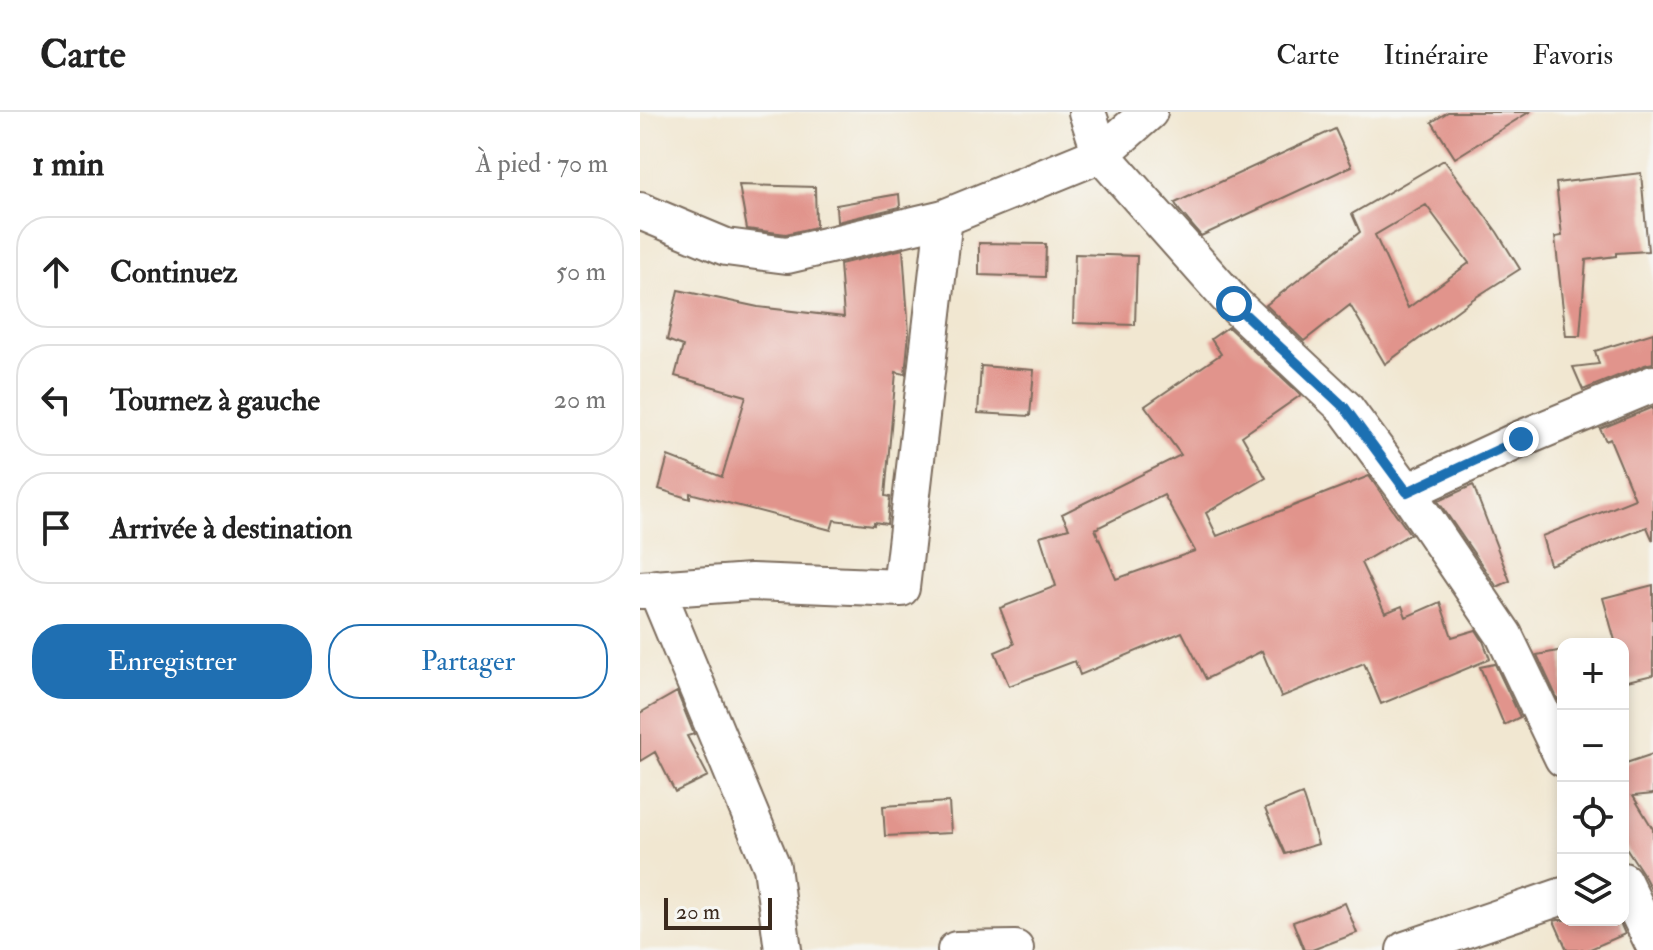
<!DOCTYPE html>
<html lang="fr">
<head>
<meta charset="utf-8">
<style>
  body { margin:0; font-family:"IM FELL Double Pica",serif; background:#f2f2f2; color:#222 }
  .controls { position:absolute; right:24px; bottom:24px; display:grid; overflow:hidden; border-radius:16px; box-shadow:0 4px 12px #0003 }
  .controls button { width:72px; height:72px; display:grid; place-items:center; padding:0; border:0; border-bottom:2px solid #e0e0e0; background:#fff; color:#222; font:40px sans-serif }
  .scale { position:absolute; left:24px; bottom:20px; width:108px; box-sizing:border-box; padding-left:8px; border:4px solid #3b2a1e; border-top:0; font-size:22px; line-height:28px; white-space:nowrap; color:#3b2a1e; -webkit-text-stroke:6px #f6f6f2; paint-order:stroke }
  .stop { position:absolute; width:24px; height:24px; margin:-18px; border:6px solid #1f6fb2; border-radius:50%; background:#fff }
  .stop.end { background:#1f6fb2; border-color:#fff; box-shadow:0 2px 8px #0008 }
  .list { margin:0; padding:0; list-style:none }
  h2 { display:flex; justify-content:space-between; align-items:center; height:104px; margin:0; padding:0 32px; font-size:34px }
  h2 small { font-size:26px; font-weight:400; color:#767676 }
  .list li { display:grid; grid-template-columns:52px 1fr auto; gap:24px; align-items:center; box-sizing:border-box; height:112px; margin:0 16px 16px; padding:0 16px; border:2px solid #e0e0e0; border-radius:32px }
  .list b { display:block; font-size:30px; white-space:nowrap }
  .list em { font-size:26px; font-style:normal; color:#767676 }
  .actions { display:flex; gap:16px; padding:24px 32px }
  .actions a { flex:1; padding:18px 0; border:2px solid #1f6fb2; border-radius:32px; text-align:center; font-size:28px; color:#1f6fb2 }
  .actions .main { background:#1f6fb2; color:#fff }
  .icon { flex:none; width:44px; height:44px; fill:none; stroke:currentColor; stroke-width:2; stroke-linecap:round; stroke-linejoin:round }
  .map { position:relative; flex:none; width:1013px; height:838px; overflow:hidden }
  header { display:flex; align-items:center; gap:48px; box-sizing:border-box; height:112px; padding:0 40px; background:#fff; border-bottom:2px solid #e0e0e0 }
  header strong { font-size:38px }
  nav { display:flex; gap:44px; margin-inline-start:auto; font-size:28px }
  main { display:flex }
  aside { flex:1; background:#fff }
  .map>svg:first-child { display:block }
</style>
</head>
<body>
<header>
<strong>Carte</strong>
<nav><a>Carte</a><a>Itinéraire</a><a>Favoris</a></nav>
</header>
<main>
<aside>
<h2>1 min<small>À pied · 70 m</small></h2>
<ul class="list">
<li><svg class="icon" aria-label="ahead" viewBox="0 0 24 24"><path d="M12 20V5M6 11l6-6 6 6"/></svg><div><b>Continuez</b></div><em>50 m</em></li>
<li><svg class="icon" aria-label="left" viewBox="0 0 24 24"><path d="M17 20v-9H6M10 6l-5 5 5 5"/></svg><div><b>Tournez à gauche</b></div><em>20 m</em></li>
<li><svg class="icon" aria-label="arrive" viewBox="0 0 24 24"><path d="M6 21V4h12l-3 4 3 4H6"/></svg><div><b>Arrivée à destination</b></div></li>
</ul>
<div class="actions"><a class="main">Enregistrer</a><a>Partager</a></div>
</aside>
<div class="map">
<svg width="1013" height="838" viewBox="0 0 1013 838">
  <rect width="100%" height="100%" fill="#f6f6f2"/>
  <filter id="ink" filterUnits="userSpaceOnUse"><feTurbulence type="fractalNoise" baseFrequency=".0125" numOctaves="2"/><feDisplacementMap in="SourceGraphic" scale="16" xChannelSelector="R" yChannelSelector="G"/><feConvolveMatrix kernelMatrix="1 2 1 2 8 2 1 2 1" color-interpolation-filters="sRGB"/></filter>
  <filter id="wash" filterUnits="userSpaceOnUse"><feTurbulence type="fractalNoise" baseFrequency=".006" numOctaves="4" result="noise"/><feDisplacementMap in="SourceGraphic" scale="32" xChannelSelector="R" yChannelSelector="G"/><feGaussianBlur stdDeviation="1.8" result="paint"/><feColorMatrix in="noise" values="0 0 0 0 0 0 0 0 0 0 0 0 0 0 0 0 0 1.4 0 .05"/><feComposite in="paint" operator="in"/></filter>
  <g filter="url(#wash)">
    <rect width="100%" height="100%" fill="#f1e7d1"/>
    <g id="blocks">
      <path fill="#e1948c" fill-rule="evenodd" d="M 808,0 L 889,0 L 815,46 L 792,10 Z
        M 695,17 L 712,54 L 561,124 L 539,98 L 535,91 Z
        M 804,48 L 857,120 L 880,157 L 833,187 L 745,252 L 710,193 L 664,229 L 626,193 L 720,120 L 712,102 ZM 786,93 L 829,151 L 768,196 L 735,123 Z
        M 1001,61 L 1008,139 L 976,141 L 976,144 L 946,148 L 940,224 L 926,224 L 915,125 L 922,124 L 916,71 Z
        M 99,73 L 175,75 L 176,115 L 146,122 L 107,117 Z
        M 259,82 L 260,95 L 197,110 L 196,93 Z
        M 339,131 L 406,132 L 405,165 L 339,163 Z
        M 263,137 L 269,221 L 265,262 L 256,260 L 245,384 L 250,385 L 247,412 L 234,410 L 234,413 L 194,408 L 191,418 L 50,381 L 50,387 L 19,377 L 28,344 L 82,365 L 106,284 L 35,264 L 43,234 L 27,228 L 38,178 L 118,195 L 204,205 L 200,152 Z
        M 435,142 L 497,144 L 495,213 L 433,211 Z
        M 588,215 L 661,283 L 602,324 L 626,366 L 566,401 L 577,424 L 729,364 L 770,422 L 721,451 L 745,501 L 762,494 L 766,505 L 800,490 L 812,525 L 836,518 L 843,529 L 850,547 L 741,592 L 724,551 L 641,585 L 622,539 L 566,567 L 542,520 L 440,563 L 435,549 L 369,574 L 355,540 L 374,532 L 360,496 L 416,474 L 400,424 L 429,416 L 422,402 L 541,343 L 505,294 L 581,242 L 571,227 ZM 524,383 L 555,439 L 476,467 L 455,417 Z
        M 1013,221 L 1013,251 L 1005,253 L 943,278 L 933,255 L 959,252 L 955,239 Z
        M 341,254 L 394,258 L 390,304 L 338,301 Z
        M 1013,295 L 1013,429 L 1007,415 L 910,453 L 902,424 L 995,387 L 970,327 L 966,329 L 960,317 Z
        M 833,373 L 870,469 L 857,475 L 798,389 Z
        M 1013,473 L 1013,563 L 983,570 L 983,532 L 976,532 L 963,486 Z
        M 923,538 L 923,586 L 918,588 L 897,543 Z
        M 855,552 L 880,605 L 864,613 L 840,555 Z
        M 37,580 L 54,622 L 47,624 L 68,664 L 35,680 L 15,640 L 0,649 L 0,601 Z
        M 1013,642 L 1013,682 L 993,684 L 1013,717 L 1013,781 L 1002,760 L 983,731 L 983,652 Z
        M 662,682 L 678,732 L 645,742 L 625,697 Z
        M 309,690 L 311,721 L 245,724 L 243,694 Z
        M 705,791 L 717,821 L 672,838 L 664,838 L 653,810 Z
        M 918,808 L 979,808 L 985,822 L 948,838 L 927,838 L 914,809 Z"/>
    </g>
  </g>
  <g filter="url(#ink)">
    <use href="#blocks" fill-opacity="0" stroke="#7b6c5d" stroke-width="2"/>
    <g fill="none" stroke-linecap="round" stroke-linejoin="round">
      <g stroke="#7b6c5d" stroke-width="40">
        <path id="minor" d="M 447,0 L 461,42 L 594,192 L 705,296 L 767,380
          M 0,99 L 86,135 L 147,143 L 304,106 L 461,42 L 509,0
          M 16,476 L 132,755 L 143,838
          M 0,478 L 111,470 L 261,476 L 304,106
          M 923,646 L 864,523 L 767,380 L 881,327 L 1013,272
          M 983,769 L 1013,831
          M 316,838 L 375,837
          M 765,838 L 923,784"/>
      </g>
      <use href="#minor" stroke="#fff" stroke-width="36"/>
    </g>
  </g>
  <g fill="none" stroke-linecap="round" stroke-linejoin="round" filter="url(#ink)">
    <path stroke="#1f6fb2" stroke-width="10" d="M 594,192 L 705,296 L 767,380 L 881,327"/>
  </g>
</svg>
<div class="controls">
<button>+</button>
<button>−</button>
<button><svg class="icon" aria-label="locate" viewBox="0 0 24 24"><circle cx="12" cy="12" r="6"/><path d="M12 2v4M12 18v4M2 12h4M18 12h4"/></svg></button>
<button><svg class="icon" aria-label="layers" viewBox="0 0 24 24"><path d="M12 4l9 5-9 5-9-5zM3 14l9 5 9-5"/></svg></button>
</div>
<div class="scale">20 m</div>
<div class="stop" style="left:594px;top:192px"></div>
<div class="stop end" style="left:881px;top:327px"></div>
</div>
</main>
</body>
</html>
